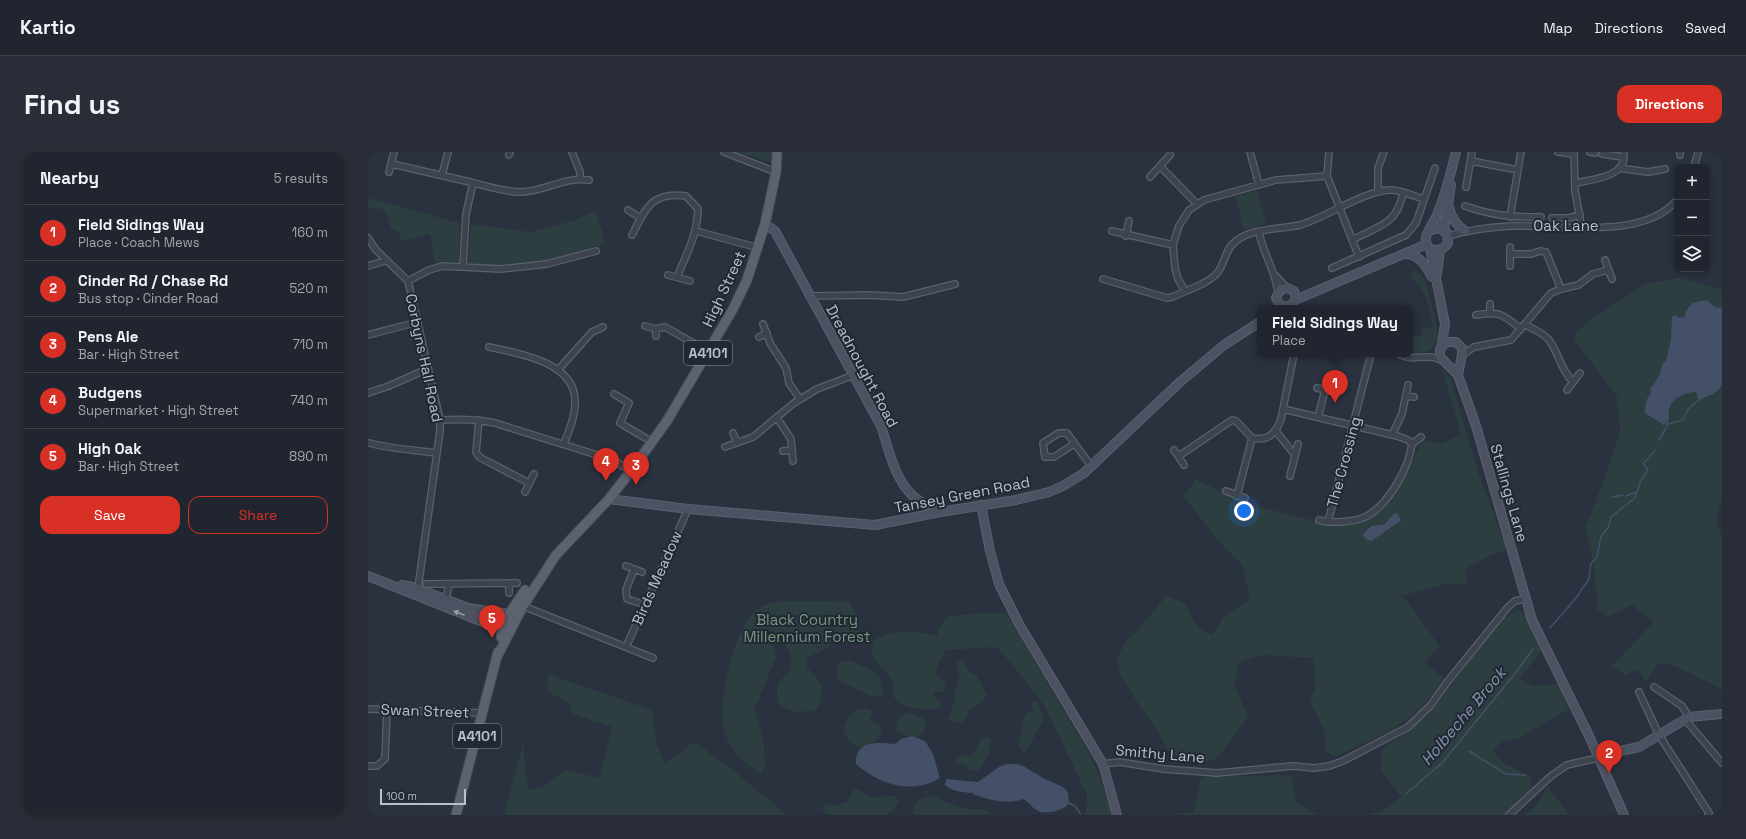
<!DOCTYPE html>
<html lang="en">
<head>
<meta charset="utf-8">
<style>
  body { margin:0; font-family:"Space Grotesk",sans-serif; background:#282d37; color:#f1f3f6 }
  .controls { position:absolute; right:12px; top:12px; display:grid; overflow:hidden; border-radius:8px; box-shadow:0 2px 6px #0003 }
  .controls button { width:36px; height:36px; display:grid; place-items:center; padding:0; border:0; border-bottom:1px solid #3d424b; background:#20252f; color:#f1f3f6; font:20px sans-serif }
  .scale { position:absolute; left:12px; bottom:10px; width:86px; box-sizing:border-box; padding-left:4px; border:2px solid #babfc9; border-top:0; font-size:11px; line-height:14px; white-space:nowrap; color:#babfc9; -webkit-text-stroke:3px #222834; paint-order:stroke }
  .you { position:absolute; left:876px; top:359px; width:14px; height:14px; margin:-10px; border:3px solid #fff; border-radius:50%; background:#1a73e8; box-shadow:0 0 0 6px #1a73e833 }
  .badge { display:grid; place-items:center; width:26px; height:26px; border-radius:50%; background:#d93025; color:#fff; font-size:13px; font-weight:700 }
  .pin { position:absolute; translate:-50% -33px; filter:drop-shadow(0 1px 2px #0008) }
  .pin::after { content:''; position:absolute; top:21px; width:14px; height:12px; background:inherit; clip-path:polygon(0 0,100% 0,50% 100%) }
  .popup { position:absolute; left:889px; top:153px; width:156px; height:52px; box-sizing:border-box; display:grid; place-content:center; border-radius:8px; background:#20252f; filter:drop-shadow(0 1px 3px #0005); font-size:13px; white-space:nowrap; color:#a2a5aa }
  .popup b { font-size:15px; color:#f1f3f6 }
  .popup::after { content:''; position:absolute; left:50%; top:100%; margin-left:-8px; border:8px solid transparent; border-top-color:#20252f }
  .list { margin:0; padding:0; list-style:none }
  h2 { display:flex; justify-content:space-between; align-items:center; height:52px; margin:0; padding:0 16px; font-size:17px }
  h2 small { font-size:13px; font-weight:400; color:#a2a5aa }
  .list li { display:grid; grid-template-columns:26px 1fr auto; gap:12px; align-items:center; box-sizing:border-box; height:56px; padding:0 16px; border-top:1px solid #3d424b }
  .list b { display:block; font-size:15px; white-space:nowrap }
  .list p { margin:0; font-size:13px; white-space:nowrap; color:#a2a5aa }
  .list em { font-size:13px; font-style:normal; color:#a2a5aa }
  .actions { display:flex; gap:8px; padding:12px 16px }
  .actions a { flex:1; padding:9px 0; border:1px solid #d93025; border-radius:12px; text-align:center; font-size:14px; color:#d93025 }
  .actions .main { background:#d93025; color:#fff }
  .icon { flex:none; width:22px; height:22px; fill:none; stroke:currentColor; stroke-width:2; stroke-linecap:round; stroke-linejoin:round }
  .map { position:relative; flex:none; width:1354px; height:663px; overflow:hidden; border-radius:12px }
  header { display:flex; align-items:center; gap:24px; box-sizing:border-box; height:56px; padding:0 20px; background:#20252f; border-bottom:1px solid #3d424b }
  header strong { font-size:19px }
  nav { display:flex; gap:22px; margin-inline-start:auto; font-size:14px }
  .intro { display:flex; align-items:center; justify-content:space-between; box-sizing:border-box; height:96px; padding:0 24px }
  h1 { margin:0; font-size:28px }
  .button { padding:10px 18px; border-radius:12px; background:#d93025; color:#fff; font-size:14px; font-weight:700 }
  main { display:flex; gap:24px; padding:0 24px }
  aside { flex:1; background:#20252f; border-radius:12px; box-shadow:0 2px 6px #0003 }
  .map>svg:first-child { display:block }
</style>
</head>
<body>
<header>
<strong>Kartio</strong>
<nav><a>Map</a><a>Directions</a><a>Saved</a></nav>
</header>
<div class="intro"><h1>Find us</h1><a class="button">Directions</a></div>
<main>
<aside>
<h2>Nearby<small>5 results</small></h2>
<ul class="list">
<li><span class="badge">1</span><div><b>Field Sidings Way</b><p>Place · Coach Mews</p></div><em>160 m</em></li>
<li><span class="badge">2</span><div><b>Cinder Rd / Chase Rd</b><p>Bus stop · Cinder Road</p></div><em>520 m</em></li>
<li><span class="badge">3</span><div><b>Pens Ale</b><p>Bar · High Street</p></div><em>710 m</em></li>
<li><span class="badge">4</span><div><b>Budgens</b><p>Supermarket · High Street</p></div><em>740 m</em></li>
<li><span class="badge">5</span><div><b>High Oak</b><p>Bar · High Street</p></div><em>890 m</em></li>
</ul>
<div class="actions"><a class="main">Save</a><a>Share</a></div>
</aside>
<div class="map">
<svg width="1354" height="663" viewBox="0 0 1354 663">
  <rect width="100%" height="100%" fill="#2a313f"/>
  <path fill="#2d3e41" fill-rule="evenodd" d="M 367,0 L 403,0 L 402,10 Z
    M 888,37 L 898,72 L 876,78 L 868,44 L 886,40 Z
    M 0,46 L 92,71 L 91,109 L 67,113 L 62,82 L 34,89 L 31,81 L 27,77 L 24,79 L 17,58 L 9,56 L 0,57 Z
    M 227,58 L 238,92 L 178,109 L 134,114 L 100,111 L 103,72 L 162,80 L 208,68 Z
    M 1047,117 C 1049,120 1054,123 1056,126 C 1059,132 1071,181 1070,187 C 1067,199 1052,203 1042,200 L 1042,185 L 1055,184 L 1054,177 L 1065,174 C 1061,154 1059,137 1042,125 Z
    M 1312,126 L 1354,138 L 1354,346 L 1348,368 L 1354,384 L 1354,537 L 1307,514 L 1291,511 L 1278,530 L 1270,517 L 1258,523 L 1243,515 L 1286,470 L 1264,453 L 1240,465 L 1229,457 C 1229,429 1224,401 1217,374 L 1225,358 L 1252,280 L 1249,245 L 1207,189 L 1207,181 L 1226,165 L 1277,132 Z
    M 1073,214 L 1083,227 L 1111,323 L 1139,398 L 1122,403 L 1097,417 L 1100,433 L 1078,432 L 1032,444 L 1036,445 L 1072,495 L 1056,511 L 1078,527 L 1054,555 L 1028,576 L 967,605 L 958,600 L 956,577 L 942,549 L 947,537 L 946,506 L 894,503 L 870,511 L 867,533 L 880,565 L 849,606 L 839,610 L 802,603 L 787,574 L 769,550 L 752,522 L 749,505 L 759,488 L 773,474 L 798,444 L 817,451 L 823,464 L 831,477 L 844,483 L 855,465 L 882,447 L 875,414 L 854,393 L 815,344 L 826,331 L 826,326 C 842,334 859,343 876,350 C 889,355 903,358 917,361 C 952,371 992,384 1020,352 C 1035,333 1044,308 1055,288 L 1073,292 L 1093,282 ZM 1033,369 L 1016,381 L 997,387 L 995,382 L 1003,374 Z
    M 448,449 L 483,450 L 483,453 L 491,473 L 490,483 L 480,487 L 470,483 L 464,486 L 461,495 L 439,506 L 439,516 C 454,528 458,539 449,557 C 432,561 424,562 410,552 C 410,547 408,541 409,536 C 410,527 418,525 421,519 C 429,503 414,488 404,478 L 398,480 L 398,487 L 406,496 L 408,505 L 387,556 L 389,567 L 396,591 L 397,615 L 393,622 C 376,612 362,598 356,579 C 349,553 367,470 391,456 C 407,446 430,450 448,449 Z
    M 1149,457 L 1157,461 L 1174,498 L 1152,526 L 1165,534 L 1191,532 L 1201,557 L 1151,586 L 1133,590 L 1125,599 L 1135,611 L 1150,618 L 1162,625 L 1164,634 L 1151,651 L 1136,663 L 1002,663 L 1019,656 L 1033,644 L 1012,617 L 1014,597 L 1059,565 L 1128,473 Z
    M 615,461 L 638,461 L 725,608 L 745,663 L 715,663 L 718,659 L 719,643 L 677,555 L 646,514 L 628,495 L 577,498 L 567,520 L 577,530 L 578,538 L 573,540 L 565,540 L 567,546 L 575,552 L 571,557 C 554,557 536,559 525,544 C 530,517 507,519 504,499 C 503,496 505,492 505,489 C 527,476 545,478 569,484 L 570,477 L 581,464 Z
    M 594,507 L 602,520 L 608,523 L 619,542 L 615,549 L 602,558 L 594,571 L 579,568 L 587,548 L 587,539 L 591,530 L 589,511 Z
    M 481,508 C 503,519 515,515 515,546 L 504,544 L 469,528 L 468,519 L 471,511 Z
    M 180,522 L 284,558 L 289,594 L 297,611 L 326,590 L 360,614 L 419,663 L 136,663 L 155,592 L 160,638 L 173,636 L 198,618 L 232,626 L 244,575 L 205,562 L 202,552 L 179,539 Z
    M 663,548 L 669,550 L 676,567 L 656,603 L 651,594 L 654,572 L 659,559 L 666,561 Z
    M 488,557 L 499,557 L 506,560 L 501,565 L 505,570 L 513,573 C 515,590 505,591 492,596 C 471,584 471,574 488,557 Z
    M 540,561 L 552,565 L 559,569 L 555,581 L 549,586 L 535,583 L 528,579 L 529,571 L 532,565 Z
    M 615,585 L 622,586 C 623,599 620,607 611,618 L 602,618 L 597,613 L 589,612 L 588,607 L 593,603 L 602,605 C 608,599 609,592 615,585 Z
    M 924,623 L 927,649 L 949,663 L 798,663 L 826,660 L 833,625 Z
    M 1179,634 L 1202,663 L 1153,663 C 1168,659 1172,647 1179,634 Z
    M 485,638 L 492,638 L 501,645 L 527,644 L 531,648 L 529,654 L 520,663 L 459,663 L 454,657 L 456,652 L 469,653 L 479,650 Z
    M 562,644 C 573,646 581,652 592,655 C 601,658 611,656 621,660 L 622,663 L 546,663 C 542,651 552,646 562,644 Z"/>
  <path fill="#445067" d="M 1339,148 C 1344,152 1347,158 1354,155 L 1354,233 C 1345,246 1342,241 1331,249 L 1328,240 C 1313,241 1298,249 1301,267 L 1296,273 L 1277,261 C 1277,253 1278,247 1283,241 L 1282,237 C 1289,228 1293,221 1295,211 L 1298,209 L 1303,188 L 1304,165 L 1307,163 L 1311,166 L 1317,165 L 1318,159 L 1324,151 Z
    M 1026,361 L 1030,362 L 1033,369 L 1003,389 L 997,387 L 995,382 L 1003,374 L 1017,372 Z
    M 544,584 L 557,589 L 565,602 L 572,626 C 544,643 512,633 488,612 C 487,588 509,590 527,592 L 533,587 Z
    M 639,612 L 649,612 L 657,615 L 675,626 L 695,635 L 700,640 L 701,651 C 697,658 678,663 670,659 C 664,656 661,650 655,647 C 640,653 622,648 607,643 L 605,641 C 598,641 582,639 577,633 L 578,627 L 610,630 L 631,615 Z"/>
  <g fill="none" stroke-linecap="round" stroke-linejoin="round">
    <path stroke="#445067" stroke-width="1.5" d="M 1300,272 L 1315,268 L 1320,257 L 1331,248
      M 1291,288 L 1298,276 L 1300,269
      M 1258,344 L 1269,340
      M 1244,345 L 1255,343
      M 1182,476 L 1208,446 L 1221,427 L 1223,411 L 1229,405 L 1233,384 L 1240,376 L 1243,365 L 1267,346 L 1273,328 L 1280,318 L 1275,311 L 1281,306 L 1287,298
      M 1101,599 L 1138,622 L 1158,623
      M 1039,641 L 1074,611 L 1149,519 L 1165,497
      M 701,651 L 707,654 L 713,663"/>
    <g stroke="#5b616c" stroke-width="8">
      <path id="street" d="M 204,0 L 212,20 L 212,27
        M 356,0 L 408,20
        M 882,0 L 891,33
        M 961,0 L 959,24 L 991,105
        M 1190,0 L 1206,2
        M 1206,0 L 1207,39 L 1214,77
        M 1222,0 L 1227,1
        M 1312,0 L 1312,3
        M 1234,2 L 1255,5
        M 141,3 L 142,0
        M 1103,9 L 1150,18
        M 24,12 C 50,18 76,24 102,30 C 118,34 133,39 150,40 C 175,41 196,24 221,28
        M 792,14 L 829,52
        M 1326,15 L 1330,0
        M 1251,16 L 1280,20 L 1297,17
        M 21,20 L 26,0
        M 74,23 L 80,0
        M 782,25 L 802,3
        M 1207,31 C 1221,28 1246,26 1254,13 C 1256,9 1256,4 1256,0
        M 1098,35 L 1104,0
        M 1010,40 L 1010,16 L 1016,0
        M 1097,54 C 1126,64 1143,65 1173,65
        M 260,58 L 272,66
        M 1142,65 L 1153,0
        M 1184,66 L 1200,66 L 1212,63
        M 328,79 L 391,96
        M 744,79 L 805,93
        M 891,80 C 895,102 907,117 910,140
        M 264,83 C 278,56 284,39 318,44 L 330,57 C 329,84 319,101 309,125
        M 758,84 L 761,69
        M 1080,84 C 1100,78 1123,75 1144,74 C 1190,72 1275,89 1309,48
        M 0,86 L 8,98 L 40,129 L 72,268 L 72,279 L 50,436
        M 984,88 C 1010,74 1029,73 1035,41
        M 1142,95 L 1142,114
        M 1142,102 L 1163,102 L 1172,99 L 1178,100 L 1193,137
        M 1237,108 L 1244,127
        M 0,114 L 17,109
        M 95,115 L 98,62 L 105,31
        M 964,116 L 1038,83 L 1048,71 L 1067,16
        M 300,123 L 322,129
        M 907,123 L 919,136
        M 735,127 L 799,146 L 804,145 C 817,139 842,131 850,120 C 857,111 857,97 868,89 C 883,76 914,77 932,73 C 959,65 994,40 1021,38 C 1032,37 1045,44 1056,47
        M 40,129 L 61,118 L 75,114 L 132,117 L 179,112 L 228,99
        M 817,139 L 810,127 L 807,116 L 805,93 L 811,74 L 821,58 L 836,48 L 908,28 L 959,24
        M 441,144 L 502,143 L 535,145 L 587,132
        M 1122,152 L 1122,161
        M 1108,163 C 1132,159 1134,162 1153,177
        M 395,172 L 402,191 L 418,216 L 421,231 L 432,247
        M 1157,172 C 1165,178 1175,180 1181,188 C 1191,201 1192,217 1205,230
        M 277,174 L 288,177 L 297,175 L 341,200
        M 288,177 L 288,184
        M 0,183 L 50,170
        M 391,185 L 399,181
        M 121,195 C 150,201 206,210 207,248 C 208,263 201,278 196,292
        M 1031,202 C 1044,209 1049,204 1062,205 C 1066,205 1071,207 1075,209
        M 1094,203 L 1106,195 L 1143,188 L 1183,141 L 1193,137 L 1210,133 L 1225,122 L 1240,118
        M 190,218 L 224,180 L 235,175
        M 949,236 L 962,239
        M 1199,238 L 1212,221
        M 0,241 L 21,234 L 59,217
        M 246,242 L 261,251 L 252,271 L 284,290
        M 1038,244 L 1046,245
        M 915,257 L 1029,284 L 1040,288 L 1044,292
        M 950,265 L 957,238
        M 409,266 L 423,287 L 425,309
        M 72,268 C 91,267 108,267 127,271 L 245,308 L 263,319
        M 111,268 L 108,300 L 111,305 L 161,331
        M 907,278 L 927,303
        M 365,281 L 369,291
        M 1024,283 L 1034,262 L 1040,233
        M 1,291 C 23,297 46,298 69,301
        M 706,292 L 686,305 L 677,305 L 675,291 L 691,281 L 699,281 L 723,314
        M 1044,292 L 1053,285
        M 357,295 L 385,285 L 426,251 L 449,237 L 486,223
        M 806,298 L 816,313
        M 415,299 L 424,298
        M 811,304 L 864,268 L 868,269 L 884,286 C 900,289 908,282 913,267 L 926,202
        M 922,324 L 930,292
        M 858,339 L 877,346
        M 157,340 L 166,322
        M 869,344 L 884,286
        M 951,368 C 963,372 987,370 999,364 C 1021,352 1041,315 1044,292
        M 960,370 L 1003,202
        M 258,414 L 274,420
        M 266,417 L 258,438 L 259,447 L 278,453
        M 58,432 L 149,431
        M 141,441 L 141,431
        M 78,447 L 81,432
        M 155,454 L 285,506
        M 258,495 L 320,357
        M 1286,535 L 1314,554 L 1321,565
        M 1271,540 L 1291,583 L 1341,661 L 1340,663
        M 0,557 L 114,561
        M 1318,566 L 1321,572 L 1354,611
        M 735,612 L 751,610 L 796,617 L 849,621 L 925,614 L 946,616 L 961,614 L 975,609 L 1040,575 L 1062,554 L 1080,529 L 1140,455 L 1147,449 L 1157,447
        M 0,614 L 9,614 L 17,607 L 19,558
        M 1141,663 L 1183,624 L 1199,613 L 1230,606"/>
    </g>
    <g stroke="#5b616c" stroke-width="10">
      <path id="secondary" d="M 1081,55 C 1083,66 1088,73 1097,79
        M 397,72 L 407,79 L 513,274 C 521,298 526,326 545,344 C 552,350 563,355 572,360
        M 1061,79 L 1070,76 L 1079,81 L 1080,91 C 1074,102 1055,100 1058,85 C 1060,78 1066,70 1069,63 C 1077,43 1083,21 1088,0
        M 1076,79 L 1083,33
        M 1062,96 L 1077,172 L 1074,192
        M 1038,102 C 1052,103 1058,114 1064,125
        M 1069,122 L 1072,98
        M 927,148 L 1059,92
        M 917,156 L 925,152 L 928,145 L 926,139 L 919,136 L 912,138 L 908,146 L 911,152 L 918,155
        M 1090,223 L 1094,203 L 1094,196 L 1088,190 L 1078,190 L 1072,197 L 1072,205 L 1090,223 L 1108,274 L 1164,468 L 1222,586 L 1256,663
        M 241,347 L 320,357 L 507,373 L 572,360 L 648,348 L 681,340 L 695,334 L 716,321 L 812,230 L 856,193 L 892,170
        M 613,353 L 622,399 L 631,432 L 651,472 L 735,612 L 749,663
        M 0,424 L 140,480
        M 34,433 L 45,435 L 100,456 L 141,462
        M 109,461 L 137,471 L 141,476
        M 1229,604 L 1271,595 L 1321,565 L 1354,562"/>
    </g>
    <g stroke="#474c58" stroke-width="11">
      <path id="primary" d="M 133,485 L 141,462 L 157,438
        M 129,505 L 155,454 L 188,403 L 241,347 L 263,319 L 299,269 L 365,157 L 379,128 L 397,72 L 408,20 L 409,0
        M 88,663 L 130,500"/>
    </g>
    <use href="#street" stroke="#3d434f" stroke-width="5.5"/>
    <use href="#secondary" stroke="#4c5261" stroke-width="8"/>
    <use href="#primary" stroke="#5c626e" stroke-width="9"/>
  </g>
  <defs><path id="oneway-solid" d="M-6-.8H1V-3.2L6.5 0L1 3.2V.8H-6Z"/></defs>
  <use fill="#9499a5" href="#oneway-solid" transform="translate(91 461) rotate(-159)"/>
  <g text-anchor="middle" stroke-width="4" stroke-linejoin="round" paint-order="stroke">
    <g fill="#222834" stroke="#8c929c" stroke-width="1">
      <rect x="316" y="189" width="48" height="24" rx="3"/>
      <rect x="85" y="572" width="48" height="24" rx="3"/>
    </g>
    <g font-size="14" font-weight="bold" fill="#babfc9">
      <text x="340" y="206">A4101</text>
      <text x="109" y="589">A4101</text>
    </g>
    <g font-size="15" fill="#babfc9" stroke="#222834">
      <text x="1198" y="79">Oak Lane</text>
      <text transform="translate(356 137) rotate(-65)" y="5">High Street</text>
      <text transform="translate(56 206) rotate(78)" y="5">Corbyns Hall Road</text>
      <text transform="translate(494 214) rotate(62)" y="5">Dreadnought Road</text>
      <text transform="translate(976 310) rotate(-75)" y="5">The Crossing</text>
      <text transform="translate(1141 341) rotate(74)" y="5">Stallings Lane</text>
      <text transform="translate(594 343) rotate(-11)" y="5">Tansey Green Road</text>
      <text transform="translate(289 426) rotate(-66)" y="5">Birds Meadow</text>
      <text transform="translate(57 559) rotate(2)" y="5">Swan Street</text>
      <text transform="translate(792 602) rotate(5)" y="5">Smithy Lane</text>
    </g>
    <g font-size="15" fill="#74977f" stroke="#222834">
      <text x="439" y="473">Black Country<tspan x="439" dy="17">Millennium Forest</tspan></text>
    </g>
    <g font-size="16" font-style="italic" fill="#8693ac" stroke="#222834">
      <text transform="translate(1095 564) rotate(-50)" y="6">Holbeche Brook</text>
    </g>
  </g>
</svg>
<div class="controls">
<button>+</button>
<button>−</button>
<button><svg class="icon" aria-label="layers" viewBox="0 0 24 24"><path d="M12 4l9 5-9 5-9-5zM3 14l9 5 9-5"/></svg></button>
</div>
<div class="scale">100 m</div>
<div class="you"></div>
<div class="pin badge" style="left:967px;top:251px">1</div>
<div class="popup"><b>Field Sidings Way</b>Place</div>
<div class="pin badge" style="left:1241px;top:621px">2</div>
<div class="pin badge" style="left:268px;top:333px">3</div>
<div class="pin badge" style="left:238px;top:329px">4</div>
<div class="pin badge" style="left:124px;top:486px">5</div>
</div>
</main>
</body>
</html>
